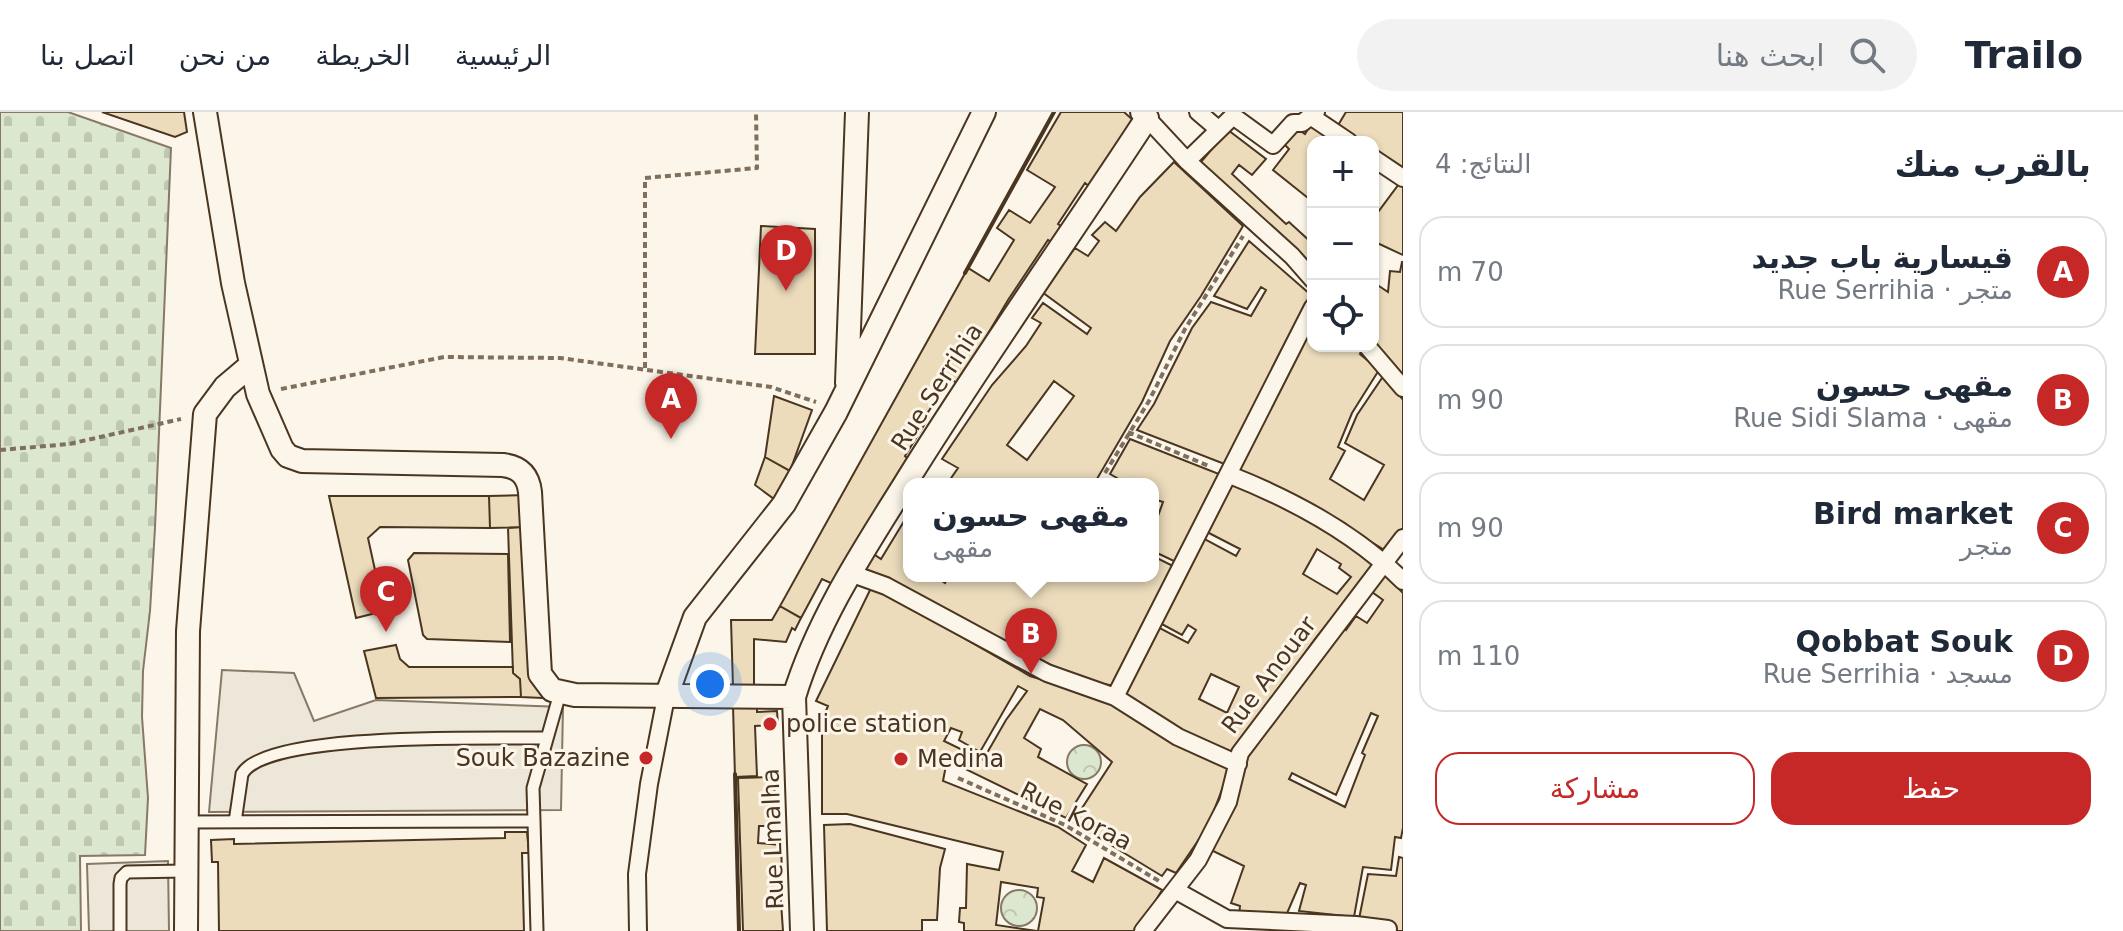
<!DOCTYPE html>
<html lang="ar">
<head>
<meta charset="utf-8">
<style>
  body { margin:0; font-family:"DejaVu Sans",Vazirmatn,sans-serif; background:#f2f2f3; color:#1f2937; direction:rtl }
  .controls { position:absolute; right:24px; top:24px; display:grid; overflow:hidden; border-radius:16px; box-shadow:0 2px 6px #0004 }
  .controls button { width:72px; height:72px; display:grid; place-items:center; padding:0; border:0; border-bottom:2px solid #e0e1e3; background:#fff; color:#1f2937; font:40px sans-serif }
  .you { position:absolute; left:710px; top:572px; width:28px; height:28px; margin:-20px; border:6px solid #fff; border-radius:50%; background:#1a73e8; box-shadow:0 0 0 12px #1a73e833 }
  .badge { display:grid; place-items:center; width:52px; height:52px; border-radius:50%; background:#c62828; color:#fff; font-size:26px; font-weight:700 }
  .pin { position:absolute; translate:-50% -66px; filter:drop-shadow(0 2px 4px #0008) }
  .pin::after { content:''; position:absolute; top:42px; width:28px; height:24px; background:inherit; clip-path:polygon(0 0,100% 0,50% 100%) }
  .popup { position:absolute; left:903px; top:366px; width:256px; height:104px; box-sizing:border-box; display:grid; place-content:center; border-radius:16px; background:#fff; filter:drop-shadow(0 2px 6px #0005); font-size:26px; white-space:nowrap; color:#747a83 }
  .popup b { font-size:30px; color:#1f2937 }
  .popup::after { content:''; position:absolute; left:50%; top:100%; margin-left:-16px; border:16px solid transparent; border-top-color:#fff }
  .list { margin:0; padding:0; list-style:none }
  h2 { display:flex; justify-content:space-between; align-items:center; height:104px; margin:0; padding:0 32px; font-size:34px }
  h2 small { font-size:26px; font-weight:400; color:#747a83 }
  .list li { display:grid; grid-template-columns:52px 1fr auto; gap:24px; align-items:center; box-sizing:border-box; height:112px; margin:0 16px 16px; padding:0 16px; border:2px solid #e0e1e3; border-radius:24px }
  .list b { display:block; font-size:30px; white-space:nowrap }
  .list p { margin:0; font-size:26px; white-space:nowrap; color:#747a83 }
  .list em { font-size:26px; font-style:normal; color:#747a83 }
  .actions { display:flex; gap:16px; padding:24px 32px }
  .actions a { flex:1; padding:18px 0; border:2px solid #c62828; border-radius:24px; text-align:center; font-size:28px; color:#c62828 }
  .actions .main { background:#c62828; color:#fff }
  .icon { flex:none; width:44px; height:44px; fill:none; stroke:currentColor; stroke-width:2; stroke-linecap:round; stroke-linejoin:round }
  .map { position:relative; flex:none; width:1403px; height:819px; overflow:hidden; direction:ltr }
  header { display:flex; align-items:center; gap:48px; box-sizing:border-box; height:112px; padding:0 40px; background:#fff; border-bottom:2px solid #e0e1e3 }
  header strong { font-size:38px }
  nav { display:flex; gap:44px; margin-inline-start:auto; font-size:28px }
  .search { width:560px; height:72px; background:#f2f2f3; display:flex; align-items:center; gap:20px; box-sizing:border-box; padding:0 28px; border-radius:44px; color:#747a83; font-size:30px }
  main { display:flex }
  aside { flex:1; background:#fff }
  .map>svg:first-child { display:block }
</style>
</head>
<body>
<header>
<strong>Trailo</strong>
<div class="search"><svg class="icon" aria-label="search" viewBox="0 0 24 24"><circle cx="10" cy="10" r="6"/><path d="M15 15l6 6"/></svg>ابحث هنا</div>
<nav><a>الرئيسية</a><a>الخريطة</a><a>من نحن</a><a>اتصل بنا</a></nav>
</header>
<main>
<aside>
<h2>بالقرب منك<small>النتائج: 4</small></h2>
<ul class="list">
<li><span class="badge">A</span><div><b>قيسارية باب جديد</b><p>متجر · Rue Serrihia</p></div><em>70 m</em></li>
<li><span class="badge">B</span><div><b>مقهى حسون</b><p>مقهى · Rue Sidi Slama</p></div><em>90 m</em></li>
<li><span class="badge">C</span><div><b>Bird market</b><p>متجر</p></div><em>90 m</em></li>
<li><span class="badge">D</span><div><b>Qobbat Souk</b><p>مسجد · Rue Serrihia</p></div><em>110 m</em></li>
</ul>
<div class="actions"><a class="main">حفظ</a><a>مشاركة</a></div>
</aside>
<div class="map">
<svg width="1403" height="819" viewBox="0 0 1403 819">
  <defs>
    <pattern id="forest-crowns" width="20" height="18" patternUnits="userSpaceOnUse" patternTransform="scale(2)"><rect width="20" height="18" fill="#dce7d0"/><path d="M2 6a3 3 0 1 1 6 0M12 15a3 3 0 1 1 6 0" fill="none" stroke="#bec7b2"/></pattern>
    <pattern id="cemetery-stones" width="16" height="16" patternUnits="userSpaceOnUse" patternTransform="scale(2)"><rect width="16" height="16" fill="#dce7d0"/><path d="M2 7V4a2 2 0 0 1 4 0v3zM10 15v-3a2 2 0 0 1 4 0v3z" fill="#bec7b2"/></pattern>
  </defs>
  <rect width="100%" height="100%" fill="#fbf6e9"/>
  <path fill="url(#forest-crowns)" stroke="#887966" stroke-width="2" d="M1067 650a17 17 0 1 1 34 0a17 17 0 1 1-34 0Z
    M1001 796a18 18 0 1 1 36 0a18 18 0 1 1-36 0Z"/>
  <path fill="url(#cemetery-stones)" stroke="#887966" stroke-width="2" d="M 0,0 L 68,0 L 171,36 L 155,416 L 150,499 L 143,559 L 142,605 L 148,686 L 145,743 L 80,744 L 81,819 L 0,819 Z"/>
  <path fill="#ede7d9" stroke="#887966" stroke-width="2" d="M 222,558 L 294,561 L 314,609 L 376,588 L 563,595 L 561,698 L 209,700 Z
    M 168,749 L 169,819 L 89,819 L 87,752 Z"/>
  <path fill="#ecdcbc" stroke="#4a3520" stroke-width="2" fill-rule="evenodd" d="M 102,0 L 184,0 L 187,20 L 175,25 Z
    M 1061,0 L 1124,0 L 1134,9 L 1090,75 L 1085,71 L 1058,112 L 1065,117 L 1055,133 L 1048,128 L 1008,188 L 958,272 L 951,267 L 926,303 L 929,305 L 905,344 L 909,348 L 833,472 L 822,467 L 801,506 L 780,494 L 968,156 L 989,169 L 1014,128 L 997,116 L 1009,98 L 1030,111 L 1055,75 L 1027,58 Z
    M 1346,0 L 1403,0 L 1403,61 L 1373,40 L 1373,30 L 1359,30 L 1337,15 Z
    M 1311,12 L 1339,30 L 1313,30 L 1313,90 L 1273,58 L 1289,37 L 1283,31 L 1296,16 L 1305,22 Z
    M 1228,18 L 1266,47 L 1252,63 L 1239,53 L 1232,62 L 1286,112 L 1289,110 L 1313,132 L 1313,153 L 1200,51 Z
    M 1174,50 L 1243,114 L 1201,184 L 1170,229 L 1142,290 L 1094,372 L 947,372 L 958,356 L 942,347 L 992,273 L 1026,234 L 1041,211 L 1032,206 L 1043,191 L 1087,222 L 1091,216 L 1042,180 L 1075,136 L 1088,144 L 1099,129 L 1092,123 L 1105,110 L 1116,119 L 1140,85 ZM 1054,269 L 1074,284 L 1027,348 L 1007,333 Z
    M 1399,72 L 1403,75 L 1403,143 L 1373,129 L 1373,96 L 1378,100 Z
    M 761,114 L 815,117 L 815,242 L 755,242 Z
    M 1249,129 L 1311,183 L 1272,258 L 1227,353 L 1137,318 L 1154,292 L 1192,216 L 1211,190 L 1251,204 L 1266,178 L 1261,175 L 1247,197 L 1214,184 Z
    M 1402,150 L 1403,150 L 1403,268 L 1373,230 L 1373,170 L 1388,180 L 1390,159 L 1400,160 Z
    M 1313,211 L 1313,234 L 1361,234 L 1364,237 L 1360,242 L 1379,258 L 1352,301 L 1338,335 L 1345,339 L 1330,367 L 1364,388 L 1384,353 L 1345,331 L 1357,303 L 1384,263 L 1403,288 L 1403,416 L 1386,439 L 1315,395 L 1239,359 Z
    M 774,284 L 812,298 L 790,359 L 765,345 Z
    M 1130,327 L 1224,364 L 1178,451 L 1153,439 L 1153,418 L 1163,390 L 1153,387 L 1153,372 L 1113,372 L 1117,366 L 1110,362 Z
    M 765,345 L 790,359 L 774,387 L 755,373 Z
    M 1233,367 L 1314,406 L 1376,451 L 1315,527 L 1240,631 L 1232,644 L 1185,622 L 1122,583 L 1156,514 L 1188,531 L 1196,518 L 1188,513 L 1182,523 L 1158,510 L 1201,425 L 1236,444 L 1240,437 L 1205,419 ZM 1317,437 L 1341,452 L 1339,456 L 1351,465 L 1337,482 L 1303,462 ZM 1211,562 L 1239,575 L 1227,601 L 1199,587 Z
    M 527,383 L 528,415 L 490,416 L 489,384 Z
    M 329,384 L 489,384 L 490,416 L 380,415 L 368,426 L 384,499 L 356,506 Z
    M 909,401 L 909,464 L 935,464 L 945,471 L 949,464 L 1153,464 L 1153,444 L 1175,455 L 1115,574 L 1080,568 L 863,456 L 872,441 L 881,447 Z
    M 525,415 L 542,575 L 542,586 L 521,585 L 520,567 L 513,561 L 508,416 Z
    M 414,441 L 508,442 L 510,530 L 427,527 L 423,523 L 408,448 Z
    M 1385,463 L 1403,481 L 1403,716 L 1401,726 L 1395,725 L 1391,758 L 1363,755 L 1354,805 L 1299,799 L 1306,773 L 1300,771 L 1285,806 L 1239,803 L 1240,794 L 1231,791 L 1244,754 L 1211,738 L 1248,643 L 1342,514 L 1346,518 L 1356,504 L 1367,511 L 1383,488 L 1372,480 ZM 1371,601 L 1378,604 L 1362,641 L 1365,643 L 1345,695 L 1289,667 L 1292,661 L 1336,683 Z
    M 871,476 L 887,482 L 1030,564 L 1102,586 L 1231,654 L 1208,714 L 1176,761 L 1167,757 L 1162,764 L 1073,710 L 1112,650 L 1063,608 L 1040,597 L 1024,626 L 1041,637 L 1038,645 L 1087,672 L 1066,706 L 947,648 L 943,669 L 1058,715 L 1086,733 L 1072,759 L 1093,770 L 1104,746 L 1162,778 L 1138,819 L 1038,819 L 1044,786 L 1037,785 L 1038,776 L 1001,770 L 996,813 L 1037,819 L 964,819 L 964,811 L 959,810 L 960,796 L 966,796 L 967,752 L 999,758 L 1003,740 L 847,702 L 822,702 L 822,608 L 828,594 L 816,589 ZM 1018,574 L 1027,579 L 1006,608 L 983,648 L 944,629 L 951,616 L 962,620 L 959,628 L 980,640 Z
    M 780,494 L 801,506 L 795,518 L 792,516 L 786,530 L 754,527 L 754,574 L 733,575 L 731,508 L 772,508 Z
    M 396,533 L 400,547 L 409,555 L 513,555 L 513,561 L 520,567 L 521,585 L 376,586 L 364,539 Z
    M 733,594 L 757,594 L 757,600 L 777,599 L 778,613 L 755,614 L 757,664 L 735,665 Z
    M 774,665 L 775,692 L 768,692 L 768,714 L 759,714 L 758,731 L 781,733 L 782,761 L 779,761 L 783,819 L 743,819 L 738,666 Z
    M 850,712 L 945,737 L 940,756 L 937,808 L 922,808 L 922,819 L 827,819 L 824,713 Z
    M 505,720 L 527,720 L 529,741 L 522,741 L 524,819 L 219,819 L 218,750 L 212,750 L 211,728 L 234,727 L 234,732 L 505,726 Z
    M 1399,745 L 1403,746 L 1403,819 L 1387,819 L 1359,807 L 1368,762 L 1396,764 Z"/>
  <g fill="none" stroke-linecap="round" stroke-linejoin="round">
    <g stroke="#4a3520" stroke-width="15">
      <path id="service" d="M 534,709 L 537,819
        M 186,710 L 534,709 L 533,676 L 560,581
        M 235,710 L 242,662 C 266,619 496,627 547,626
        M 120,819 L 120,772 L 121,766 L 127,760 L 185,759"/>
    </g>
    <g stroke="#4a3520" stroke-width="20">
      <path id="pedestrian" d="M 1198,0 L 1218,17
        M 1312,5 L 1349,30
        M 1147,6 L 1187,49 L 1292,144 L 1313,168
        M 1373,46 L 1403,66
        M 1187,49 L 1233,4 L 1273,33 L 1293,11 L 1302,11 L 1316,0
        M 1367,234 L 1403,276
        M 1230,363 C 1293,388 1355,421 1403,469
        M 850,461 L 886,474 L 1047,561 L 1115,585 L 1178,625 L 1238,652
        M 1115,585 L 1313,195
        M 1175,778 L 1227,807 L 1356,813 L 1388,817
        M 638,819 L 637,762 L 649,672 L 666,585
        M 1143,819 L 1198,748 L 1228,690 L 1240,641 L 1403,426"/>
    </g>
    <g stroke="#4a3520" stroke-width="26">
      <path id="minor" d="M 205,0 L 233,171 L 258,282 L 282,337 L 288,344 L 302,349 L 503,353 C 519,355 528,363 530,380 L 540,562 L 552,578 L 575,583 L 794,585
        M 847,271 L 857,0
        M 666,585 L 695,505 L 784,392 L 836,300 L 984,0
        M 186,819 L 188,519 L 205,302 L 225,275 L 251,253
        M 802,819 L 794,585 C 817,509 861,442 903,375 C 980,250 1066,130 1147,6 L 1142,0"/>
    </g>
    <path stroke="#7f6f5c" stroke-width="4" stroke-dasharray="6 4" stroke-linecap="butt" d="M 645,256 L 645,66 L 757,56 L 756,0
      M 281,277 L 444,245 L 560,246 L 771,275 L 816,290
      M 1128,320 L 1211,355
      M 0,338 L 69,332 L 181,307
      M 1105,361 L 1149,289 L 1185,217 L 1243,124
      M 958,666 L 1065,713 L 1159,769"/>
    <use href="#service" stroke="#fbf6e9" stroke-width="11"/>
    <use href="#pedestrian" stroke="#fbf6e9" stroke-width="16"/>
    <use href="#minor" stroke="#fbf6e9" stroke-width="22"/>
    <path stroke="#4a3520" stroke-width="4" d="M 965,161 L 1054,0
      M 735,662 L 739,819"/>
  </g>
  <g fill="#c62828" stroke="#fbf6e9" stroke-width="3">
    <circle cx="770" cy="612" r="8"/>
    <circle cx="646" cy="646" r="8"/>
    <circle cx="901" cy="647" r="8"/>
  </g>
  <g text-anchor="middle" stroke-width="6" stroke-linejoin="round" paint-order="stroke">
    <g font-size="24" fill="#4a3520" stroke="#fbf6e9">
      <text transform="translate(937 275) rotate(-57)" y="8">Rue Serrihia</text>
      <text transform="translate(1269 563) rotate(-53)" y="8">Rue Anouar</text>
      <text transform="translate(1076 704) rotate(27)" y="8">Rue Koraa</text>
      <text transform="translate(773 727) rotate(-92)" y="8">Rue Lmalha</text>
    </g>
    <g font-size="24" fill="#4a3520" stroke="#fbf6e9" text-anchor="start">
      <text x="786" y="620">police station</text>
      <text x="630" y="654" text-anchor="end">Souk Bazazine</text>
      <text x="917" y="655">Medina</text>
    </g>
  </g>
</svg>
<div class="controls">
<button>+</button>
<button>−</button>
<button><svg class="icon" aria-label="locate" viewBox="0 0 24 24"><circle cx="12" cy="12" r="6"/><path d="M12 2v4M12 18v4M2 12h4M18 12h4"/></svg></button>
</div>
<div class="you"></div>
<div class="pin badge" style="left:671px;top:327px">A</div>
<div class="pin badge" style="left:1031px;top:562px">B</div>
<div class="popup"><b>مقهى حسون</b>مقهى</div>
<div class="pin badge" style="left:386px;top:520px">C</div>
<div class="pin badge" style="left:786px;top:179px">D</div>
</div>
</main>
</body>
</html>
